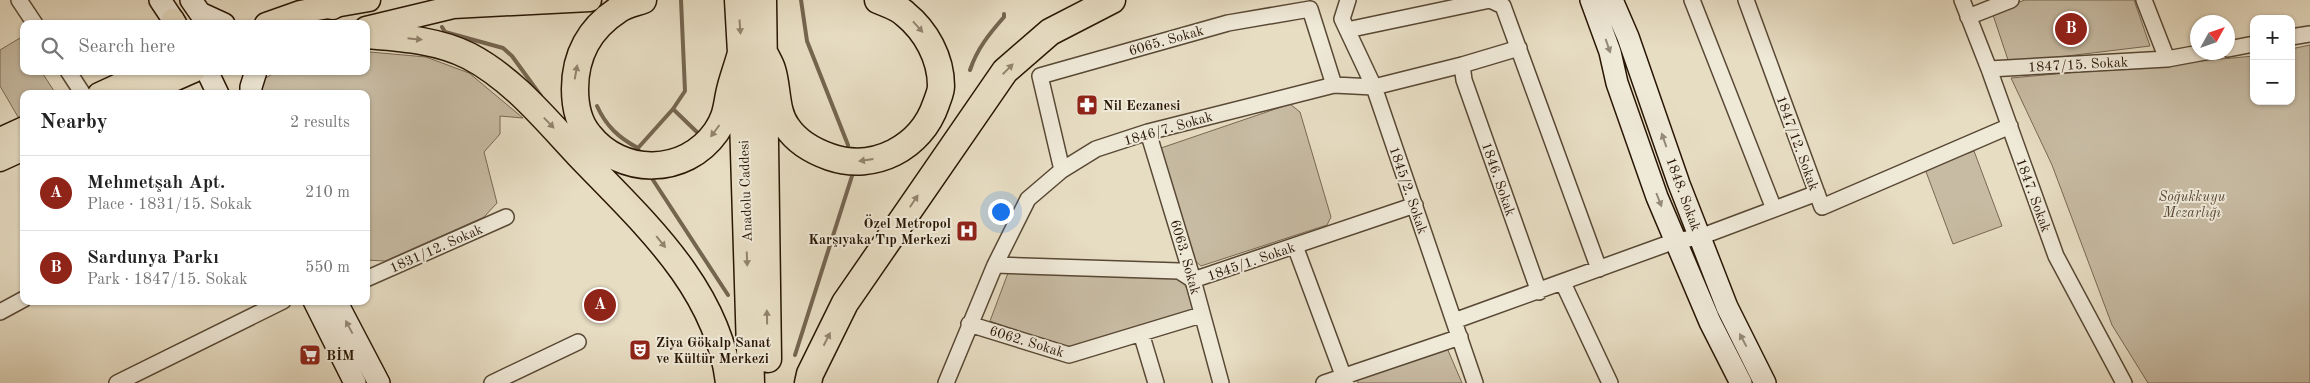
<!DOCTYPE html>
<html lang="en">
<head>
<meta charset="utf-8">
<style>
  body { margin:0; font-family:"Old Standard TT",serif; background:#f6f6f6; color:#222 }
  .controls { position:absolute; right:15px; top:15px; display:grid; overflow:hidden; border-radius:10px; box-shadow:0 1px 4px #0004 }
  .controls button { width:45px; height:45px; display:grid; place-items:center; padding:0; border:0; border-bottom:1px solid #e0e0e0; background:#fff; color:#222; font:25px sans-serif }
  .compass { position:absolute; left:2190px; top:15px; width:45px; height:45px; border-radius:50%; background:#fff; box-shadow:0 1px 4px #0004; rotate:50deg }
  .you { position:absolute; left:1000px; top:211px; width:18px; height:18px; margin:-12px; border:4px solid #fff; border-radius:50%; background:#1a73e8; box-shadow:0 0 0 8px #1a73e833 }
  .badge { display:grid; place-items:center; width:32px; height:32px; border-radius:50%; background:#8f2418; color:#fff; font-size:16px; font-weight:700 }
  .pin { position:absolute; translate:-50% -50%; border:2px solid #fff; box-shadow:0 1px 5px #0006 }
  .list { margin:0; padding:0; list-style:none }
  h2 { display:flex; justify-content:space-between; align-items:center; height:65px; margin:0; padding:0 20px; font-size:21px }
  h2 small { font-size:16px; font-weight:400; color:#767676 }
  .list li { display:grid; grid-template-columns:32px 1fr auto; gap:15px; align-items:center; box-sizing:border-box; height:75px; padding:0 20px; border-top:1px solid #e0e0e0 }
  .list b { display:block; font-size:19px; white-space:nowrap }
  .list p { margin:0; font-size:16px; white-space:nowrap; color:#767676 }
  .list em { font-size:16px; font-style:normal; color:#767676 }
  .icon { flex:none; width:28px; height:28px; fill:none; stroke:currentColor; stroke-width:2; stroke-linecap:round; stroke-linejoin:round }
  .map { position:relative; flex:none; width:2310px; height:383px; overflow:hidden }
  .search { position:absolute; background:#fff; box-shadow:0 1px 4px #0004; left:20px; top:20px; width:350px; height:55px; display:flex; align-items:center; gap:12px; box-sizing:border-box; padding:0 18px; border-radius:10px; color:#767676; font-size:19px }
  .panel { position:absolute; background:#fff; box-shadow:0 1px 4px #0004; left:20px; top:90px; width:350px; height:215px; border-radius:10px }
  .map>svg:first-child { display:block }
</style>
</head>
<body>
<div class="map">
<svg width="2310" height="383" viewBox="0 0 2310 383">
  <rect width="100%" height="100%" fill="#e7ddc3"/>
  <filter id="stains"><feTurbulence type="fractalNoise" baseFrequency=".004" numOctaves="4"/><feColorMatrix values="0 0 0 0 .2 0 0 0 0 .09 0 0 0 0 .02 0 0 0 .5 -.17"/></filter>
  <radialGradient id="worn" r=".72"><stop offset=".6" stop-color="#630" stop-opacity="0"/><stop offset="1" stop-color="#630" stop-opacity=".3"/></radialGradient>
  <path fill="#c7bba3" stroke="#786854" d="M 2025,0 L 2134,0 L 2150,46 L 2009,63 L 1992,12 Z
    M 20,38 L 24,44 L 24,71 L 41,71 L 56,94 L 24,94 L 24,121 L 21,122 L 0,86 L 0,50 Z
    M 2310,45 L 2310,383 L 2148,383 L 2112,325 L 2052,165 L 2011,78 L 2254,56 L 2254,101 L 2291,101 L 2291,49 Z
    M 370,52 L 426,57 L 469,73 L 523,118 L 500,116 L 500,134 L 484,152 L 497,203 L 484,217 L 385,261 L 366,260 L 366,94 L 258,94 L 261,81 L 277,71 L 366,71 L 366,53 Z
    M 1290,104 L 1300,112 L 1331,217 L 1327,225 L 1201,266 L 1193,259 L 1161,148 Z
    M 1974,151 L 2002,226 L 1953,244 L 1925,169 Z
    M 1008,273 L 1181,278 L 1199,311 L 1070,349 L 990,321 Z
    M 1447,348 L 1462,383 L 1358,383 L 1357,379 Z"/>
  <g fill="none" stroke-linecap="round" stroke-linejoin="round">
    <path stroke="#746550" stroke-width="4" d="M 801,0 L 807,41 L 848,145
      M 442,27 L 445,32 L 503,48 L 512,56 L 541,96
      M 970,70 C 977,49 989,34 1004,17 L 1004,14
      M 597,106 C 606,126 619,138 638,148
      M 673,109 L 700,135
      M 639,153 L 638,148 L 673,109 L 685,91 L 681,0
      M 653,180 L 728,295
      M 795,355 L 852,176"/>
    <g stroke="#584834" stroke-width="18">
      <path id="street" d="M 19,0 L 35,24
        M 1348,0 L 1342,19 L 1374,87 L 1475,383
        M 1692,0 L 1774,209
        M 1746,0 L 1822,207 L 2010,126
        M 1962,0 L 1989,69 L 2056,256 L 2124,383
        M 2144,0 L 2167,59
        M 1968,17 L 2011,0
        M 1347,30 L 1490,0 L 1503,6 L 1599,269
        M 2291,37 L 2310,34
        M 2228,49 L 2254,44
        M 1462,65 L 1464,80 L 1539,292
        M 1989,69 L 2167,59 L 2205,52
        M 68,71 L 83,94
        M 1148,132 L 1193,280 L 1221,383
        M 1062,170 L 1040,76 L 1228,23 L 1310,9 L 1334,85
        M 1295,246 L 1346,383
        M 995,265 L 1179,271 L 1193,280 L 1415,205
        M 366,279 L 506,217
        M 1563,283 L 1610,383
        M 0,312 L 24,299
        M 1454,321 L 1675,241 L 1700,237 L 1817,193
        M 969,324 L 1069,355 L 1201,315
        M 1141,333 L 1156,383
        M 117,383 L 283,301
        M 492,383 L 578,342
        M 946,383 L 995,265 L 1028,199 L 1062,170 L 1096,149 L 1148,132 L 1334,85 L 1374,87 L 1462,65 L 1519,48
        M 1324,383 L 1460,337"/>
    </g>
    <g stroke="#281604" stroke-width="24">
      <path id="secondary" d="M 160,0 L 176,24
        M 191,0 L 200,13 L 224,24
        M 1591,0 L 1610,52 L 1617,83 L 1657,197 L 1710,322 L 1741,383
        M 1612,0 L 1628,37 L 1679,184 L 1727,307 L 1765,383
        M 207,71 L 218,94
        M 251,94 L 251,87 L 256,71
        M 314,301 L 355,383
        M 336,301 L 379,383"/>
    </g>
    <g stroke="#281604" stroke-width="25">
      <path id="primary" d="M 172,24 L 173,20
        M 266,24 L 300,12 L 369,0
        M 366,28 L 453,7 L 590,0
        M 99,94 L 149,71
        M 142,94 L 194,71
        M 0,139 L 24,128
        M 0,160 L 24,149"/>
    </g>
    <g stroke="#281604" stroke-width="29">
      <path id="highway" d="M 643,0 C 635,3 625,5 618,10 C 590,28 575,55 575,89 C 575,106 578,122 589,135 C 621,176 685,176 716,132 C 728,115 726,104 731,86 C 734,75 738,64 741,53
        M 738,0 L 741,53 L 751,383
        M 763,0 L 768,359
        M 332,6 L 342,0
        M 366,35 C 402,38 437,40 469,56 C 513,79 545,119 578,154 C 641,220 718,287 729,383
        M 764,52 C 766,57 770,63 772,69 C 778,87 775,111 787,127 C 797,142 813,151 830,157 C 874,172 921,148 936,104 C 938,98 941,92 941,86 C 941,58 926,31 905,14 C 898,7 887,4 878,0
        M 808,383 L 810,374 L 845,303 L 1005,71 L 1050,32 L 1112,0"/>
    </g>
    <use href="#street" stroke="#efe9d8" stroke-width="15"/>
    <use href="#secondary" stroke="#efe9d8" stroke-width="21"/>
    <use href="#primary" stroke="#e7ddc3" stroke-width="22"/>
    <use href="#highway" stroke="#e7ddc3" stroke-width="26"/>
  </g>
  <defs><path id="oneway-solid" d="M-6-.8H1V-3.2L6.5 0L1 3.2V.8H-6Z" transform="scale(1.25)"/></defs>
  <g fill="#91836d">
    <use href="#oneway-solid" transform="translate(740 27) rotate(86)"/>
    <use href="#oneway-solid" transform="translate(918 27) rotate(48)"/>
    <use href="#oneway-solid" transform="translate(415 39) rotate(6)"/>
    <use href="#oneway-solid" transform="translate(1008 69) rotate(-45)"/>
    <use href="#oneway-solid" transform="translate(576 72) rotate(-80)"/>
    <use href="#oneway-solid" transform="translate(549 123) rotate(46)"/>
    <use href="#oneway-solid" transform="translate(715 131) rotate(127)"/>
    <use href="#oneway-solid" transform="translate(866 160) rotate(172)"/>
    <use href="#oneway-solid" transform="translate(914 201) rotate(-56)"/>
    <use href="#oneway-solid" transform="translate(661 242) rotate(51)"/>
    <use href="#oneway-solid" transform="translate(747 259) rotate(88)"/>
    <use href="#oneway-solid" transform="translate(767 317) rotate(-91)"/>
    <use href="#oneway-solid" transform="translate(827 339) rotate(-63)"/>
  </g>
  <g fill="#958a79">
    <use href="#oneway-solid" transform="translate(1608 46) rotate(71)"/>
    <use href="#oneway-solid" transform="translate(1664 140) rotate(-109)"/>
    <use href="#oneway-solid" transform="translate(1659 200) rotate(69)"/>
    <use href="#oneway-solid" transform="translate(349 327) rotate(-118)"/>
    <use href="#oneway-solid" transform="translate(1743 340) rotate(-118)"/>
  </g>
  <defs>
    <g id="pharmacy-square" transform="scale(1.125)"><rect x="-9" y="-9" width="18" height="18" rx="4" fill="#8f2418" stroke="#efe9d8"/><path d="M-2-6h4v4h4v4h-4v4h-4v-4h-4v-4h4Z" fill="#fff"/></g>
    <g id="hospital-square" transform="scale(1.125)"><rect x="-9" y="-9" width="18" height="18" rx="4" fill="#8f2418" stroke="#efe9d8"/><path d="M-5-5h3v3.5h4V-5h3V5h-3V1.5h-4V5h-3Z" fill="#fff"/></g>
    <g id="theatre-square" transform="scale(1.125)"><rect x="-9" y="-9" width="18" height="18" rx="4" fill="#8f2418" stroke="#efe9d8"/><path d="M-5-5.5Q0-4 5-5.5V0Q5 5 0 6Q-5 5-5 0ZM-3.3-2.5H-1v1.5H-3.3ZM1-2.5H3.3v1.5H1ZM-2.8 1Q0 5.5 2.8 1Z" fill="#fff"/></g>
    <g id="supermarket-square" transform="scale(1.125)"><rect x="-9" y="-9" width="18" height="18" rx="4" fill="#8f2418" stroke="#efe9d8"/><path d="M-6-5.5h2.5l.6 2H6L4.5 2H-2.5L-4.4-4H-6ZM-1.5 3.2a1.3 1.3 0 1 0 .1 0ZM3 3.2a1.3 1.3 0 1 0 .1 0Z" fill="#fff"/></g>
  </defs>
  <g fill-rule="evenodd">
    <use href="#pharmacy-square" x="1087" y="105"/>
    <use href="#hospital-square" x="967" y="231"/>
    <use href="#theatre-square" x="640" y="350"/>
    <use href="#supermarket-square" x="310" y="355"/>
  </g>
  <g text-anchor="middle" stroke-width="4" stroke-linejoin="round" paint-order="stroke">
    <g font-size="14" fill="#281604" stroke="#efe9d8">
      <text transform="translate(1166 40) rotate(-16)" y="5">6065. Sokak</text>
      <text transform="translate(2078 64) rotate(-3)" y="5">1847/15. Sokak</text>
      <text transform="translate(1168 128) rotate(-16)" y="5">1846/7. Sokak</text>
      <text transform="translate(1798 143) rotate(70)" y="5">1847/12. Sokak</text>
      <text transform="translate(1499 179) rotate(71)" y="5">1846. Sokak</text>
      <text transform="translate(1409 190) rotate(71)" y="5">1845/2. Sokak</text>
      <text transform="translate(745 191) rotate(-92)" y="5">Anadolu Caddesi</text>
      <text transform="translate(1684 194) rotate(70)" y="5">1848. Sokak</text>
      <text transform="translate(2034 195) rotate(70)" y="5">1847. Sokak</text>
      <text transform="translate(436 248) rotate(-24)" y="5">1831/12. Sokak</text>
      <text transform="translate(1186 257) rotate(74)" y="5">6063. Sokak</text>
      <text transform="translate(1251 261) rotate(-19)" y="5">1845/1. Sokak</text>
      <text transform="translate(1027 341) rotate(17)" y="5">6062. Sokak</text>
    </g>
    <g font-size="14" font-weight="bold" fill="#281604" stroke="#efe9d8" text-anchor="start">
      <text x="1103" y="110">Nil Eczanesi</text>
      <text x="951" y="228" text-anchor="end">Özel Metropol<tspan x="951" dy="16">Karşıyaka Tıp Merkezi</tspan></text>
      <text x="656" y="347">Ziya Gökalp Sanat<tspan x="656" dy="16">ve Kültür Merkezi</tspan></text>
      <text x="326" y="360">BİM</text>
    </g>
    <g font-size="14" font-style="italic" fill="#584834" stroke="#efe9d8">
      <text x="2192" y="201">Soğukkuyu<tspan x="2192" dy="16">Mezarlığı</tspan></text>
    </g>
  </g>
  <rect width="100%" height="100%" filter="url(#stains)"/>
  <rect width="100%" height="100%" fill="url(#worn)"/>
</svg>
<div class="controls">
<button>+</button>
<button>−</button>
</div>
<svg class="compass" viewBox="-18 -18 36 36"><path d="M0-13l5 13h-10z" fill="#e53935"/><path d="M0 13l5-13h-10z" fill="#767676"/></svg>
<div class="you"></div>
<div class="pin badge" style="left:600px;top:305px">A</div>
<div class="pin badge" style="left:2071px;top:29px">B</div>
<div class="search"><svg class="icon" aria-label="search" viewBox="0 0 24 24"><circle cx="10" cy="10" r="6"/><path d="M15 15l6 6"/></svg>Search here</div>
<section class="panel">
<h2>Nearby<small>2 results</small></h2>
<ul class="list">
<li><span class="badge">A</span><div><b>Mehmetşah Apt.</b><p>Place · 1831/15. Sokak</p></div><em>210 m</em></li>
<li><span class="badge">B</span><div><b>Sardunya Parkı</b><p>Park · 1847/15. Sokak</p></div><em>550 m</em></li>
</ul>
</section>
</div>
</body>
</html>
